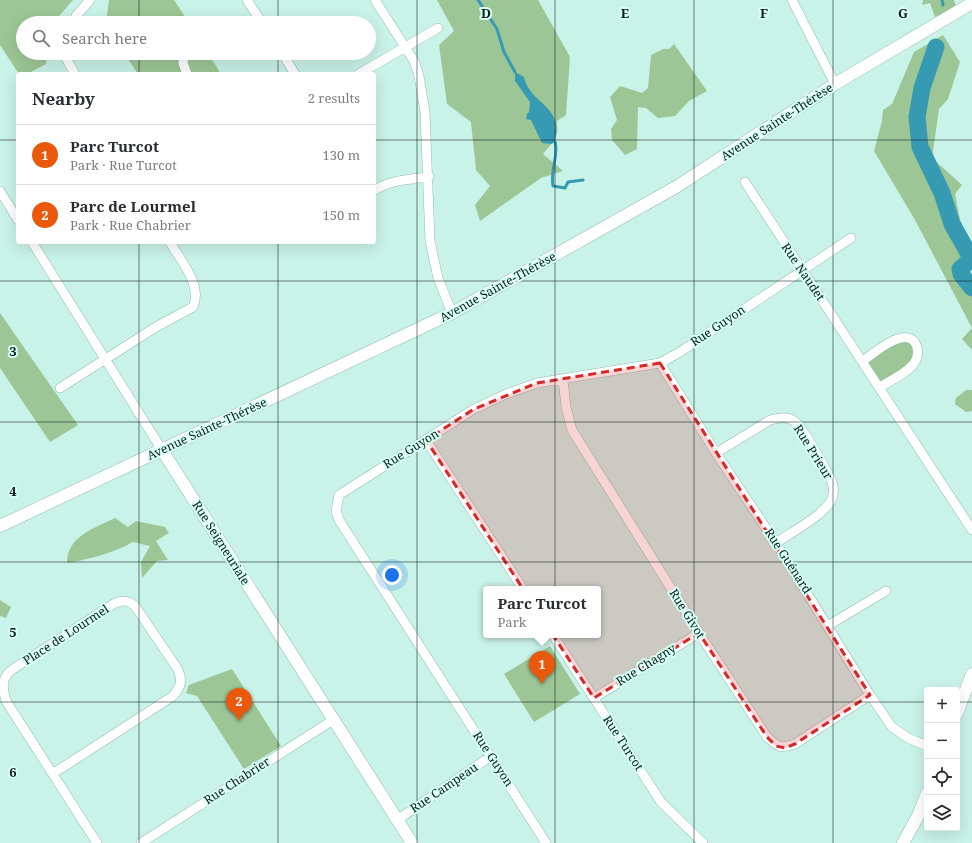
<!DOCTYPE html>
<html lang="en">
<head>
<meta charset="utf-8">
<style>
  body { margin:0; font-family:"Noto Serif",serif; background:#f7f7f7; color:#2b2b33 }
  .controls { position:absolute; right:12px; bottom:12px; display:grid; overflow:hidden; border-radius:4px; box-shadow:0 4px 16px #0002 }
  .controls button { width:36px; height:36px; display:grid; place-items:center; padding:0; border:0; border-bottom:1px solid #e1e1e2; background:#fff; color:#2b2b33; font:20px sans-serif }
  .you { position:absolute; left:392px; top:575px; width:14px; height:14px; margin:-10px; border:3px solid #fff; border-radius:50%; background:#1a73e8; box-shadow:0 0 0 6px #1a73e833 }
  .badge { display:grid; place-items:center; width:26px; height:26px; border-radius:50%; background:#ea580c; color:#fff; font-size:13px; font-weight:700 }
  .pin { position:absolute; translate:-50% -33px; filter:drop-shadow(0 1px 2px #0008) }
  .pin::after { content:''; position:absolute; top:21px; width:14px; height:12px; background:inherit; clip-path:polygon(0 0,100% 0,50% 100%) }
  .popup { position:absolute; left:483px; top:586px; width:118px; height:52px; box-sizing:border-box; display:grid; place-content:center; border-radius:4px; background:#fff; filter:drop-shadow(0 1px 3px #0005); font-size:13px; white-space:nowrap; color:#7c7c81 }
  .popup b { font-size:15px; color:#2b2b33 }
  .popup::after { content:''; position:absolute; left:50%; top:100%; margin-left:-8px; border:8px solid transparent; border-top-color:#fff }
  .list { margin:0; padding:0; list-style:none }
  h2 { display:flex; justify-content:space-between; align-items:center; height:52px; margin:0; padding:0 16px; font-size:17px }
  h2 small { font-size:13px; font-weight:400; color:#7c7c81 }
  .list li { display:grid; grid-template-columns:26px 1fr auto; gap:12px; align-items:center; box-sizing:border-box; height:60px; padding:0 16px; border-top:1px solid #e1e1e2 }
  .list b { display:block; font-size:15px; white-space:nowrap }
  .list p { margin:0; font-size:13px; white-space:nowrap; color:#7c7c81 }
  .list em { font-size:13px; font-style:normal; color:#7c7c81 }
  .icon { flex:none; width:22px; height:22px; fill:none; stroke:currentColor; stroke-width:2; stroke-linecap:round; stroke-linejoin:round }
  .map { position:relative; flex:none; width:972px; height:843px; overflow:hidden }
  .search { position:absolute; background:#fff; box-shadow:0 4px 16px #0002; left:16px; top:16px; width:360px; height:44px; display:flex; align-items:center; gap:10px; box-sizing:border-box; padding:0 14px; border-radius:22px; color:#7c7c81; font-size:15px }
  .panel { position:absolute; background:#fff; box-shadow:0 4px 16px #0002; left:16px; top:72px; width:360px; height:172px; border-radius:4px }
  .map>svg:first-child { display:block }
</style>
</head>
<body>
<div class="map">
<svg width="972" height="843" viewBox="0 0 972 843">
  <rect width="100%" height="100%" fill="#c9f2e8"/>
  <path fill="#9dc696" d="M 0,0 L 73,0 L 53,23 L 23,23 L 23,53 L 47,53 L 46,64 L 27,74 L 19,74 L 0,45 Z
    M 109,0 L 174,0 L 189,23 L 106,23 Z
    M 437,0 L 538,0 L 570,57 L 566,115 L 557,121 C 559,140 554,140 543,154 L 563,171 L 541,178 L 480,221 L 475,205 L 490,186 L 476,170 L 471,122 L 447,104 L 439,45 L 454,31 Z
    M 923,0 L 954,0 L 956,7 L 935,17 L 930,3 L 922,5 Z
    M 943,35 L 960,62 L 948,99 L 939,109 L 932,158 L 962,185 L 955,194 L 960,219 L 972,254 L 968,278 L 972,283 L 972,350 L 962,339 L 972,328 L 915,220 L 874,151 L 882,121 L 883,110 L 892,104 L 914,52 Z
    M 674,44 L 707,91 L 689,101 L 675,116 L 658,118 L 646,108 L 638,107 L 637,149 L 625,155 L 612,140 L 611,129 L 617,120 L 610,97 L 620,86 L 642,93 L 648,88 L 651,55 L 663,49 L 669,49 Z
    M 124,53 L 208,53 L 221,74 L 138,74 Z
    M 0,313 L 78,425 L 50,442 L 0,368 Z
    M 901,337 L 916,345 L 915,362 L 880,387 L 863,361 Z
    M 966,390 L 972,390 L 972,411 L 966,412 L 955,404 L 956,398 Z
    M 115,518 L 128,527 L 136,521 L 165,527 L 169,533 L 156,541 L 168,560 L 157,561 L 142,578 L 141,562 L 150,546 L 133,542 C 116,552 87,560 67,563 C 67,536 95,528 115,518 Z
    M 0,600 L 11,607 L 6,618 L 0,616 Z
    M 550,646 L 580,694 L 534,722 L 504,674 Z
    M 232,669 L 281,746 L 244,769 L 197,696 L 186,693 L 189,685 Z"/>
  <path fill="#379ab3" d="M 515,72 L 524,77 C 531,106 564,104 555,142 L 551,144 L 542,143 L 531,120 L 526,119 L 527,114 L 529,112 L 530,102 L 515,81 Z"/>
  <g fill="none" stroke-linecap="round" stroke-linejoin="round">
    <path stroke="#379ab3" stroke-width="3" d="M 478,0 L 497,29 L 504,52 L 515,72
      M 942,0 L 943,5
      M 555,142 C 559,155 550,170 553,186 L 565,188 L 568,182 L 583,180"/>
    <path stroke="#379ab3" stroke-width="17" d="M 936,47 L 922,88 L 917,117 L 920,147 L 942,193 L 952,224 L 970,256 L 970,260 L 960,269 L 961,274 L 972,288"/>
    <g stroke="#93bbb2" stroke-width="10">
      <path id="street" d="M 247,0 L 262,23
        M 375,0 L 414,61 L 419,76 L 425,112 L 430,241 L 438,278 L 452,313
        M 792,0 L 835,84
        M 73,23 L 76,16 L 90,0
        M 66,53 L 67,60 L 75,74
        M 282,53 L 295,74
        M 184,57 L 183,63 L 187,74
        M 359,74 L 438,28
        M 745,182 L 972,530
        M 374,190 C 392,180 409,179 429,177
        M 0,191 L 18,220
        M 32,242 L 162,450
        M 863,361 C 874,353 909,322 917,347 C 918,352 918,357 915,362 C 908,373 891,380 880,387
        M 660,363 L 716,453 L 776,543 L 870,695 L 892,727 L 908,738 L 927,746
        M 563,379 L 566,407 L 572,430 L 699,633 L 767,737 C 778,747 780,749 795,744 L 870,695
        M 60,388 L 156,327 L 193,307 C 203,285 180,260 170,242
        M 426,440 L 523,589
        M 716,453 L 770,420 C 778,418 787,416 794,421 C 804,428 823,464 830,477 C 833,484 835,490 832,498 C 828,513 790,533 776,543
        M 829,625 L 886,591
        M 553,635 L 661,802 L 703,843
        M 594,698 L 699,633
        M 54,773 L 173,696 C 181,687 183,680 177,668 L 135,606 C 128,600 123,600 115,603 L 13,669 C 1,678 2,687 6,701 L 97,843
        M 397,820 L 491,756
        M 141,843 L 333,720
        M 546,843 L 339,520 L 336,511 L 339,495 L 474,409 L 506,394 L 537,383 L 660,363 L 680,352 L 851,238"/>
    </g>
    <g stroke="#93bbb2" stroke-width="13">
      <path id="secondary" d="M 162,450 L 412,843
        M 0,526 L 452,313 L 676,187 L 835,84 L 972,3
        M 957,713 L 972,674
        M 903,843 L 918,816 L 927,793"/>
    </g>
    <use href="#street" stroke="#fff" stroke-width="9"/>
    <use href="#secondary" stroke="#fff" stroke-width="12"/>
  </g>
  <path fill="#d62828" fill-opacity="0.2" stroke="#d62828" stroke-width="3" stroke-dasharray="8 5" stroke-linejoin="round" d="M 660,363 L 870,695 L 795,744 L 785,748 L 776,746 L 767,737 L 699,633 L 594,698 L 426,440 L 474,409 L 537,383 Z"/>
  <path fill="none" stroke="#0e1d1a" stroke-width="1" stroke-opacity="0.55" d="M 139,0 L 139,23M 278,0 L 278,23M 417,0 L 417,843M 555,0 L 555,843M 694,0 L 694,843M 833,0 L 833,843M 139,53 L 139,74M 278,53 L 278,74M 0,140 L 18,140M 374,140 L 972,140M 139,242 L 139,843M 278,242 L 278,843M 0,281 L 972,281M 0,422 L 972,422M 0,562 L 972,562M 0,702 L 927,702M 957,702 L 972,702"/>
  <g text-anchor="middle" stroke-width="4" stroke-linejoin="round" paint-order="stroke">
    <g font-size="12" fill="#0e1d1a" stroke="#d6fff5">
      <text transform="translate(777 122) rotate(-33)" y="4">Avenue Sainte-Thérèse</text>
      <text transform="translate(803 272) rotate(56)" y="4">Rue Naudet</text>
      <text transform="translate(498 287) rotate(-29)" y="4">Avenue Sainte-Thérèse</text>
      <text transform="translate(718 326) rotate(-34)" y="4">Rue Guyon</text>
      <text transform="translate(207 429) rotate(-25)" y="4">Avenue Sainte-Thérèse</text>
      <text transform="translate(411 449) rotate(-32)" y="4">Rue Guyon</text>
      <text transform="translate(813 452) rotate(58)" y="4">Rue Prieur</text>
      <text transform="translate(221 543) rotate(58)" y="4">Rue Seigneuriale</text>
      <text transform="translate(788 561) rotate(57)" y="4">Rue Guénard</text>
      <text transform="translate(687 614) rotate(58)" y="4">Rue Givot</text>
      <text transform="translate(66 635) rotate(-33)" y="4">Place de Lourmel</text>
      <text transform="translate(646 665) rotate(-32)" y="4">Rue Chagny</text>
      <text transform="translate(623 743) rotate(57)" y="4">Rue Turcot</text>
      <text transform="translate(493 759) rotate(57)" y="4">Rue Guyon</text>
      <text transform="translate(237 781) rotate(-33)" y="4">Rue Chabrier</text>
      <text transform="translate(444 788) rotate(-34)" y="4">Rue Campeau</text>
    </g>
  </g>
  <g font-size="13" text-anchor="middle" font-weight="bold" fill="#0e1d1a" stroke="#d6fff5" stroke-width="4" stroke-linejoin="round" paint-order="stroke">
    <text x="486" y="18">D</text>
    <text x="625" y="18">E</text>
    <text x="764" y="18">F</text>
    <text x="903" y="18">G</text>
    <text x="13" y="356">3</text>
    <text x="13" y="496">4</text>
    <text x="13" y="637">5</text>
    <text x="13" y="777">6</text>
  </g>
</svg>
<div class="controls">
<button>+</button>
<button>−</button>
<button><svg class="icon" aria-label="locate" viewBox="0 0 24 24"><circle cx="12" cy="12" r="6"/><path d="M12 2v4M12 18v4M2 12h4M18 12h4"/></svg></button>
<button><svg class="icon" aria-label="layers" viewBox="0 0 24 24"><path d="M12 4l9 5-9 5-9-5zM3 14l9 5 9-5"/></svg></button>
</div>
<div class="you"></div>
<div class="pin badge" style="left:542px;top:684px">1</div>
<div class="popup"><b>Parc Turcot</b>Park</div>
<div class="pin badge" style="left:239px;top:721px">2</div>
<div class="search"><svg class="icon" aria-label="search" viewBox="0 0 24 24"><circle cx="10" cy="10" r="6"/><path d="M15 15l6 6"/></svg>Search here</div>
<section class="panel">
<h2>Nearby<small>2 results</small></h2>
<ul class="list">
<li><span class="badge">1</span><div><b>Parc Turcot</b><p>Park · Rue Turcot</p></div><em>130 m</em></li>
<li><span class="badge">2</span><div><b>Parc de Lourmel</b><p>Park · Rue Chabrier</p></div><em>150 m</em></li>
</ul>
</section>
</div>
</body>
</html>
